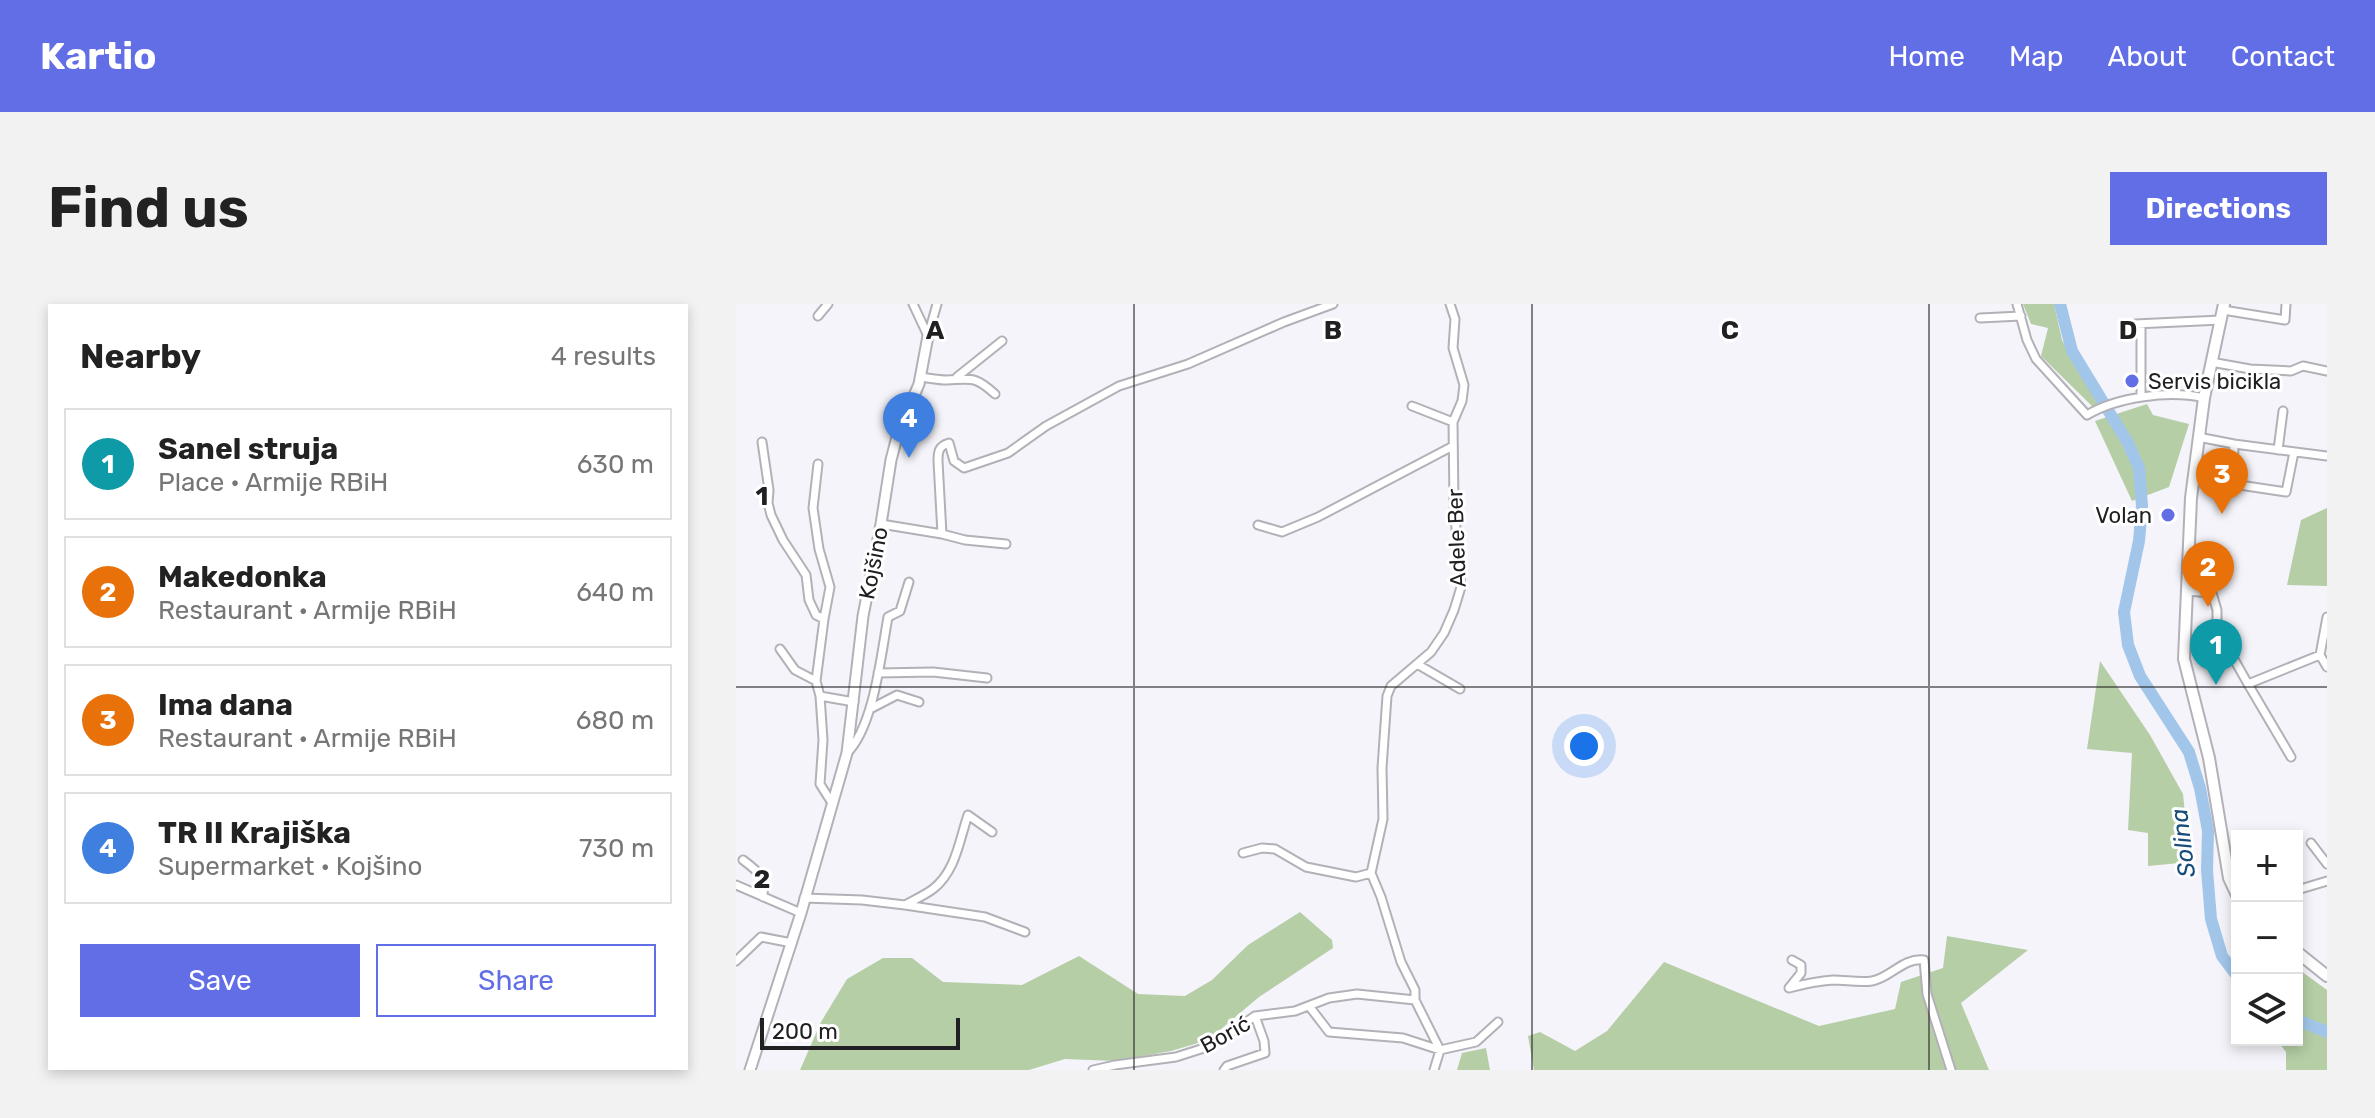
<!DOCTYPE html>
<html lang="en">
<head>
<meta charset="utf-8">
<style>
  body { margin:0; font-family:Rubik,sans-serif; background:#f2f2f2; color:#222 }
  .controls { position:absolute; right:24px; bottom:24px; display:grid; overflow:hidden; border-radius:0px; box-shadow:0 4px 12px #0003 }
  .controls button { width:72px; height:72px; display:grid; place-items:center; padding:0; border:0; border-bottom:2px solid #e0e0e0; background:#fff; color:#222; font:40px sans-serif }
  .scale { position:absolute; left:24px; bottom:20px; width:200px; box-sizing:border-box; padding-left:8px; border:4px solid #202022; border-top:0; font-size:22px; line-height:28px; white-space:nowrap; color:#202022; -webkit-text-stroke:6px #fff; paint-order:stroke }
  .you { position:absolute; left:848px; top:442px; width:28px; height:28px; margin:-20px; border:6px solid #fff; border-radius:50%; background:#1a73e8; box-shadow:0 0 0 12px #1a73e833 }
  .badge { display:grid; place-items:center; width:52px; height:52px; border-radius:50%; background:#626ee6; color:#fff; font-size:26px; font-weight:700 }
  .pin { position:absolute; translate:-50% -66px; filter:drop-shadow(0 2px 4px #0008) }
  .pin::after { content:''; position:absolute; top:42px; width:28px; height:24px; background:inherit; clip-path:polygon(0 0,100% 0,50% 100%) }
  .list { margin:0; padding:0; list-style:none }
  h2 { display:flex; justify-content:space-between; align-items:center; height:104px; margin:0; padding:0 32px; font-size:34px }
  h2 small { font-size:26px; font-weight:400; color:#767676 }
  .list li { display:grid; grid-template-columns:52px 1fr auto; gap:24px; align-items:center; box-sizing:border-box; height:112px; margin:0 16px 16px; padding:0 16px; border:2px solid #e0e0e0; border-radius:0px }
  .list b { display:block; font-size:30px; white-space:nowrap }
  .list p { margin:0; font-size:26px; white-space:nowrap; color:#767676 }
  .list em { font-size:26px; font-style:normal; color:#767676 }
  .actions { display:flex; gap:16px; padding:24px 32px }
  .actions a { flex:1; padding:18px 0; border:2px solid #626ee6; border-radius:0px; text-align:center; font-size:28px; color:#626ee6 }
  .actions .main { background:#626ee6; color:#fff }
  .icon { flex:none; width:44px; height:44px; fill:none; stroke:currentColor; stroke-width:2; stroke-linecap:round; stroke-linejoin:round }
  .map { position:relative; flex:none; width:1591px; height:766px; overflow:hidden; border-radius:0px }
  header { display:flex; align-items:center; gap:48px; box-sizing:border-box; height:112px; padding:0 40px; background:#626ee6; color:#fff }
  header strong { font-size:38px }
  nav { display:flex; gap:44px; margin-inline-start:auto; font-size:28px }
  .intro { display:flex; align-items:center; justify-content:space-between; box-sizing:border-box; height:192px; padding:0 48px }
  h1 { margin:0; font-size:56px }
  .button { padding:20px 36px; border-radius:0px; background:#626ee6; color:#fff; font-size:28px; font-weight:700 }
  main { display:flex; gap:48px; padding:0 48px }
  aside { flex:1; background:#fff; border-radius:0px; box-shadow:0 4px 12px #0003 }
  .map>svg:first-child { display:block }
</style>
</head>
<body>
<header>
<strong>Kartio</strong>
<nav><a>Home</a><a>Map</a><a>About</a><a>Contact</a></nav>
</header>
<div class="intro"><h1>Find us</h1><a class="button">Directions</a></div>
<main>
<aside>
<h2>Nearby<small>4 results</small></h2>
<ul class="list">
<li><span class="badge" style="background:#0f9aa8">1</span><div><b>Sanel struja</b><p>Place · Armije RBiH</p></div><em>630 m</em></li>
<li><span class="badge" style="background:#e8710a">2</span><div><b>Makedonka</b><p>Restaurant · Armije RBiH</p></div><em>640 m</em></li>
<li><span class="badge" style="background:#e8710a">3</span><div><b>Ima dana</b><p>Restaurant · Armije RBiH</p></div><em>680 m</em></li>
<li><span class="badge" style="background:#3f7fe0">4</span><div><b>TR II Krajiška</b><p>Supermarket · Kojšino</p></div><em>730 m</em></li>
</ul>
<div class="actions"><a class="main">Save</a><a>Share</a></div>
</aside>
<div class="map">
<svg width="1591" height="766" viewBox="0 0 1591 766">
  <rect width="100%" height="100%" fill="#f4f4fa"/>
  <path fill="#b5cea6" d="M 1287,0 L 1318,0 L 1326,36 L 1362,101 L 1358,104 L 1305,52 L 1312,24 L 1295,20 Z
    M 1411,100 L 1417,111 L 1453,120 L 1433,183 L 1396,197 L 1359,117 Z
    M 1591,204 L 1591,282 L 1551,281 L 1565,216 Z
    M 1364,357 L 1414,431 L 1447,490 L 1454,558 L 1412,562 L 1412,529 L 1392,526 L 1396,449 L 1351,445 Z
    M 564,608 L 596,636 L 597,644 L 523,693 L 472,736 L 435,747 L 380,757 L 329,755 L 293,766 L 64,766 L 85,718 L 111,675 L 147,654 L 176,654 L 207,678 L 286,681 L 343,652 L 402,690 L 449,692 L 476,676 L 512,641 Z
    M 1211,632 L 1292,646 L 1225,699 L 1253,766 L 798,766 L 792,732 L 804,728 L 839,747 L 871,727 L 928,658 L 1083,722 L 1159,705 L 1165,678 L 1207,664 Z
    M 1561,664 L 1591,686 L 1591,766 L 1550,766 L 1550,748 L 1541,736 L 1561,736 Z
    M 750,744 L 754,766 L 721,766 L 726,749 Z"/>
  <g fill="none" stroke-linecap="round" stroke-linejoin="round">
    <path stroke="#a2c6e9" stroke-width="12" d="M 1324,0 L 1336,47 L 1392,139 L 1403,164 L 1406,202 L 1403,237 L 1388,308 L 1392,341 L 1404,372 L 1453,448 L 1464,484 L 1472,527 L 1471,566 L 1475,615 L 1486,652 L 1501,672
      M 1561,716 L 1591,728"/>
    <g stroke="#b2b1b7" stroke-width="11">
      <path id="minor" d="M 177,0 L 192,32
        M 1281,0 L 1291,36 L 1300,55 L 1351,111 C 1381,93 1433,86 1468,94
        M 1487,6 L 1549,16 L 1550,0
        M 82,12 L 92,0
        M 1244,14 L 1285,12
        M 1399,20 L 1485,16
        M 192,32 L 201,0
        M 1475,58 L 1514,65 L 1555,67 L 1567,62 L 1591,67
        M 184,73 C 193,74 202,76 211,76 C 236,75 239,72 259,90
        M 221,73 L 266,37
        M 1405,93 L 1405,20
        M 676,102 L 717,118
        M 1462,133 L 1498,140 L 1591,152
        M 26,138 L 33,186 L 32,199 L 35,211 L 47,236 L 70,271 L 73,296 L 80,311 L 88,315 L 80,377 L 84,392 L 87,436 L 84,480 L 96,499
        M 1498,140 L 1497,180 L 1550,188 L 1558,148
        M 1542,146 L 1547,107
        M 82,160 L 77,204 L 83,245 L 94,283 L 88,315
        M 145,220 L 206,230 L 202,157 C 202,147 203,142 213,139 L 218,157 L 228,164 L 272,149 L 310,122 L 383,82 L 452,60 L 548,18 L 597,0
        M 522,221 L 546,228 L 582,213 L 717,142
        M 206,230 L 229,236 L 270,240
        M 1450,287 L 1476,289 L 1481,306 L 1481,325 L 1512,380 L 1584,351 L 1591,363
        M 44,345 L 59,366 L 80,377
        M 1584,351 L 1591,313
        M 681,360 L 724,385
        M 142,369 L 197,368 L 251,374
        M 1512,380 L 1555,453
        M 84,392 L 118,398
        M 134,405 L 161,391 L 183,398
        M 111,449 C 138,422 145,351 152,313 L 164,307 L 173,278
        M 1575,539 L 1591,560
        M 507,549 L 526,544 L 539,545 L 570,563 L 620,573 L 635,569
        M 7,556 C 23,568 29,572 27,593
        M 0,581 L 65,609
        M 1561,586 L 1591,577
        M 68,594 L 126,596 L 169,601 L 249,613 L 289,628
        M 169,601 C 178,596 189,591 197,585 C 220,567 223,537 232,511 L 256,528
        M 1056,656 L 1065,661 L 1065,669 L 1053,684 C 1068,680 1082,677 1097,676 C 1110,676 1123,679 1136,677 C 1154,674 1168,653 1188,656 L 1191,690 L 1215,766
        M 0,657 L 25,633 L 56,639
        M 573,702 L 593,728 L 667,734 L 704,746 L 740,738 L 762,718
        M 357,766 L 379,761 L 440,753 L 465,745 L 485,735 L 519,712 L 559,707 L 593,694 L 621,690 L 679,696
        M 488,766 L 491,762 L 529,749 L 528,737 L 519,712
        M 698,766 L 704,746 L 679,696 L 679,686 L 665,658 L 645,593 L 635,569 L 647,515 L 646,464 L 651,392 L 655,382 L 695,348 L 708,329 L 718,306 L 725,283 L 718,201 L 717,118 L 726,97 L 728,81 L 717,44 L 719,15 L 714,0"/>
    </g>
    <g stroke="#b2b1b7" stroke-width="13">
      <path id="tertiary" d="M 14,766 L 65,609 L 111,449 L 127,312 L 145,220 L 155,156 L 162,129 L 183,80 L 192,32"/>
    </g>
    <g stroke="#b2b1b7" stroke-width="14">
      <path id="secondary" d="M 1488,0 L 1468,94 L 1455,194 L 1448,355 L 1473,454 L 1493,574 L 1501,591
        M 1561,648 L 1591,672"/>
    </g>
    <use href="#minor" stroke="#fff" stroke-width="7"/>
    <use href="#tertiary" stroke="#fff" stroke-width="9"/>
    <use href="#secondary" stroke="#fff" stroke-width="10"/>
  </g>
  <path fill="none" stroke="#202022" stroke-width="2" stroke-opacity="0.55" d="M 398,0 L 398,766M 796,0 L 796,766M 1193,0 L 1193,766M 0,383 L 1591,383"/>
  <g fill="#626ee6" stroke="#fff" stroke-width="3">
    <circle cx="1396" cy="77" r="8"/>
    <circle cx="1432" cy="211" r="8"/>
  </g>
  <g text-anchor="middle" stroke-width="6" stroke-linejoin="round" paint-order="stroke">
    <g font-size="22" fill="#202022" stroke="#fff" text-anchor="start">
      <text x="1412" y="85">Servis bicikla</text>
      <text x="1416" y="219" text-anchor="end">Volan</text>
    </g>
    <g font-size="22" fill="#202022" stroke="#fff">
      <text transform="translate(720 234) rotate(-92)" y="8">Adele Ber</text>
      <text transform="translate(137 259) rotate(-79)" y="8">Kojšino</text>
      <text transform="translate(489 730) rotate(-29)" y="8">Borić</text>
    </g>
    <g font-size="24" font-style="italic" fill="#184d7a" stroke="#fff">
      <text transform="translate(1447 539) rotate(-97)" y="8">Solina</text>
    </g>
  </g>
  <g font-size="26" text-anchor="middle" font-weight="bold" fill="#202022" stroke="#fff" stroke-width="6" stroke-linejoin="round" paint-order="stroke">
    <text x="199" y="35">A</text>
    <text x="597" y="35">B</text>
    <text x="994" y="35">C</text>
    <text x="1392" y="35">D</text>
    <text x="26" y="201">1</text>
    <text x="26" y="584">2</text>
  </g>
</svg>
<div class="controls">
<button>+</button>
<button>−</button>
<button><svg class="icon" aria-label="layers" viewBox="0 0 24 24"><path d="M12 4l9 5-9 5-9-5zM3 14l9 5 9-5"/></svg></button>
</div>
<div class="scale">200 m</div>
<div class="you"></div>
<div class="pin badge" style="left:1480px;top:381px;background:#0f9aa8">1</div>
<div class="pin badge" style="left:1472px;top:303px;background:#e8710a">2</div>
<div class="pin badge" style="left:1486px;top:210px;background:#e8710a">3</div>
<div class="pin badge" style="left:173px;top:154px;background:#3f7fe0">4</div>
</div>
</main>
</body>
</html>
